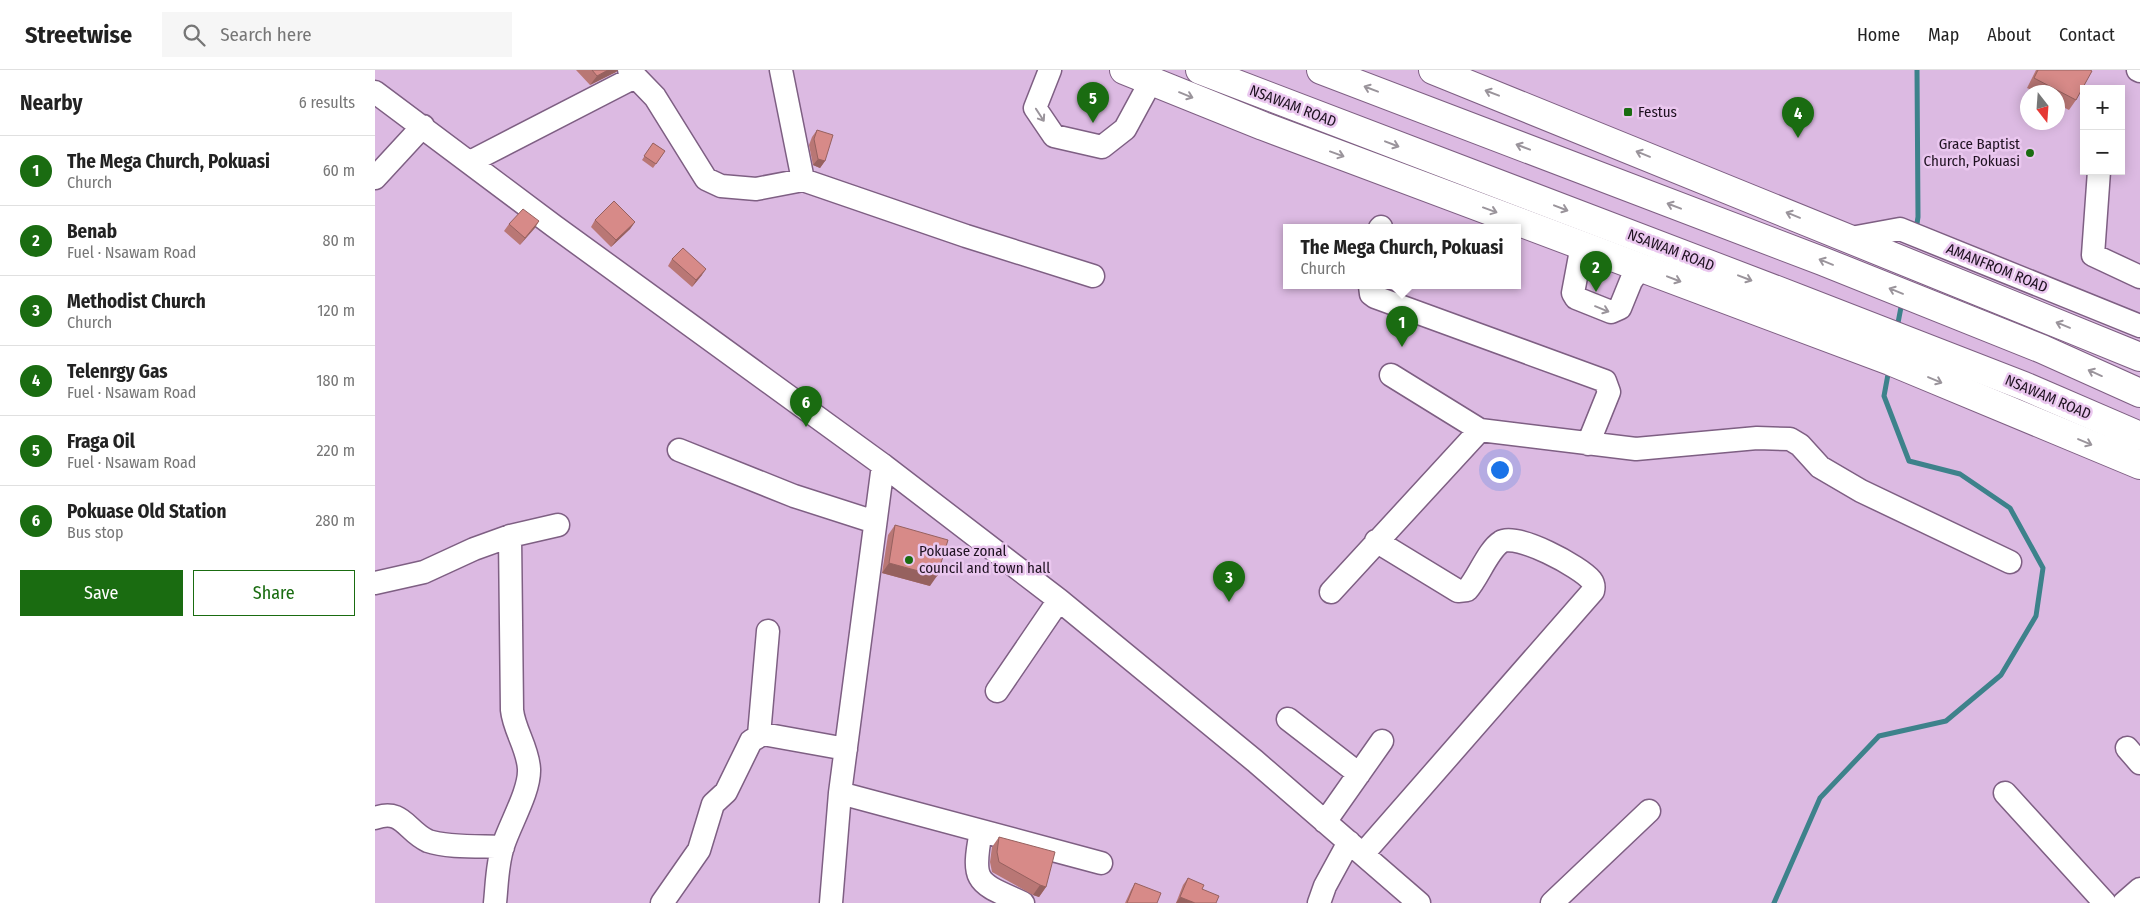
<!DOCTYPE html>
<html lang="en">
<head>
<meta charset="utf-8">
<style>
  body { margin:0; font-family:"Fira Sans Condensed",sans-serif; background:#f6f6f6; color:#222 }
  .controls { position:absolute; right:15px; top:15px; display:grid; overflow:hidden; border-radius:0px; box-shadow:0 2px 12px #0003 }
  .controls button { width:45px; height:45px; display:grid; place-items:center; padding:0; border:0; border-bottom:1px solid #e0e0e0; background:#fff; color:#222; font:25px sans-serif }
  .compass { position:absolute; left:1645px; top:15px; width:45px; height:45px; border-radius:50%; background:#fff; box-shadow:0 2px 12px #0003; rotate:163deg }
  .you { position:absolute; left:1124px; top:399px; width:18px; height:18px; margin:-12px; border:4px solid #fff; border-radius:50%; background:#1a73e8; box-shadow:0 0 0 8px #1a73e833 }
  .badge { display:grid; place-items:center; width:32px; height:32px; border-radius:50%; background:#1a6c11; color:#fff; font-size:16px; font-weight:700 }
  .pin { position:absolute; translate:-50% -41px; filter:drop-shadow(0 1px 2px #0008) }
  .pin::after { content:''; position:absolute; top:26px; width:18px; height:15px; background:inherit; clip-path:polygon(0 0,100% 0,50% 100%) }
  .popup { position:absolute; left:908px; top:154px; width:238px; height:65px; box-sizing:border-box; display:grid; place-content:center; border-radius:0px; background:#fff; filter:drop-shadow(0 1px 4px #0005); font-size:16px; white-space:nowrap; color:#767676 }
  .popup b { font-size:19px; color:#222 }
  .popup::after { content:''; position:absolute; left:50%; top:100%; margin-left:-10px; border:10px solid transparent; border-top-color:#fff }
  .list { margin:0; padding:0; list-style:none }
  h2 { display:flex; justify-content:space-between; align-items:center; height:65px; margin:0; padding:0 20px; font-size:21px }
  h2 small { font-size:16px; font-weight:400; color:#767676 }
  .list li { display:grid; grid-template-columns:32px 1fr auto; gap:15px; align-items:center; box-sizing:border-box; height:70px; padding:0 20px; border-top:1px solid #e0e0e0 }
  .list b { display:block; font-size:19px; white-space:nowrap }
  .list p { margin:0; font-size:16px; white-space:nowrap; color:#767676 }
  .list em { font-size:16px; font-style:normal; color:#767676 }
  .actions { display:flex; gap:10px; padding:15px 20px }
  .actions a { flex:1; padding:11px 0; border:1px solid #1a6c11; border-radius:0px; text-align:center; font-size:18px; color:#1a6c11 }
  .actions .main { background:#1a6c11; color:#fff }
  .icon { flex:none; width:28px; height:28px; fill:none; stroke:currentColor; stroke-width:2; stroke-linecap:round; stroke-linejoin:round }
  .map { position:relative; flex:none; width:1765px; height:833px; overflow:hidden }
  header { display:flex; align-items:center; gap:30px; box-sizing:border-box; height:70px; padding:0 25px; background:#fff; border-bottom:1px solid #e0e0e0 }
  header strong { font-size:24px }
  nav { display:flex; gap:28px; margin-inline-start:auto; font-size:18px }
  .search { width:350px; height:45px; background:#f6f6f6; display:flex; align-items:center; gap:12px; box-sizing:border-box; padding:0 18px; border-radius:0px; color:#767676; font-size:19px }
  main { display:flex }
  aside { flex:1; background:#fff }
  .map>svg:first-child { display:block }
</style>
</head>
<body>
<header>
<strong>Streetwise</strong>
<div class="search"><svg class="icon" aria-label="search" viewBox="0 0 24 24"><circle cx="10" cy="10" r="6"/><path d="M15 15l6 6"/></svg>Search here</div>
<nav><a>Home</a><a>Map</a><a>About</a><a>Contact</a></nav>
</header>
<main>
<aside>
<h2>Nearby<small>6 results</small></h2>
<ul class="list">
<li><span class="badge">1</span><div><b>The Mega Church, Pokuasi</b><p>Church</p></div><em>60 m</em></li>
<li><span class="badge">2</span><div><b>Benab</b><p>Fuel · Nsawam Road</p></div><em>80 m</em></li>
<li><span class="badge">3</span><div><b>Methodist Church</b><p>Church</p></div><em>120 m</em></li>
<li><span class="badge">4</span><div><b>Telenrgy Gas</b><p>Fuel · Nsawam Road</p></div><em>180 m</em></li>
<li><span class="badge">5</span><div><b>Fraga Oil</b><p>Fuel · Nsawam Road</p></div><em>220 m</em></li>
<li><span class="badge">6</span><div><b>Pokuase Old Station</b><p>Bus stop</p></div><em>280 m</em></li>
</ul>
<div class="actions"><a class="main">Save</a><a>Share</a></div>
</aside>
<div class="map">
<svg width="1765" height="833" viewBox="0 0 1765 833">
  <rect width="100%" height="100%" fill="#dcbae2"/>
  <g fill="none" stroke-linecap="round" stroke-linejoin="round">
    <path stroke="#3d828b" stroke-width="5" d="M 1541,160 L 1543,147 L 1542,0
      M 1522,258 L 1527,232
      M 1399,833 L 1445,728 L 1504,666 L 1571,651 L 1626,605 L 1661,546 L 1668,498 L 1635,438 L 1585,404 L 1534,391 L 1509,326 L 1514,299"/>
    <g stroke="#7e5f83" stroke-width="25">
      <path id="minor" d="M 254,0 L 280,27 L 331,109 L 346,116 L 381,119 L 428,110 L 591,166 L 718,206
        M 406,0 L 428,110
        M 675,0 L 660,38 L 679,66 L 727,77 L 750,59 L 776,11
        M 1763,0 L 1765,1
        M 0,22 L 179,156 L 508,395 L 684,530 L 880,691 L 1044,833
        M 95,92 L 260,7
        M 1724,101 L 1718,185 L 1765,207
        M 0,108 L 48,56
        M 1005,158 L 1006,157
        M 1476,168 L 1525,159 L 1765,256
        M 1207,175 L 1198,223 L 1201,228 L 1236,242 L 1245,238 L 1256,211 L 1266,197
        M 995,216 L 996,224 L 1000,227 L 1230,311 L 1234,322 L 1213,374
        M 1016,305 L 1105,360 L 1261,379 L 1382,368 L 1415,369 L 1425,375 L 1445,397 L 1486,421 L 1635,492
        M 304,380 L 419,426 L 500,452
        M 0,513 L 49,502 L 99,479 L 135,466 L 183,455
        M 956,522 L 1105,360
        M 622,621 L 684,530
        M 913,649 L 984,704
        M 384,665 L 393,561
        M 1752,678 L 1765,693
        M 465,723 L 726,793
        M 1630,723 L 1730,833
        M 0,748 C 28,738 31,761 53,771 C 73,778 107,776 128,777
        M 950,752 L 1007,671
        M 606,761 C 596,814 602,812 648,833
        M 988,784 L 1218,521 C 1219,517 1219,514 1216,510 C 1206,497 1141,462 1126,472 C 1113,480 1103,508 1092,520 L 1083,521 L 1001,471
        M 120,833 C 122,814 122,794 128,776 C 135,754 155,721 154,699 C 153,678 139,660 137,640 L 135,466
        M 287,833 L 324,780 L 338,734 L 351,722 L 376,671 L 388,664 L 471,679
        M 456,833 L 465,723 L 508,395
        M 944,833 L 950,816 L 974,772
        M 1177,833 L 1274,741
        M 1749,833 L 1765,819"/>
    </g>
    <g stroke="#7e5f83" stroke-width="30">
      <path id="major" d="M 749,0 L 888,56 L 1515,291 L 1765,395
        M 1058,0 L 1765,287"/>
    </g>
    <g stroke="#7e5f83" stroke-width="30">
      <path id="highway" d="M 825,0 L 1425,229 L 1649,316 L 1765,366
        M 946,0 L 1447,191 L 1667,279 L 1765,323"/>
    </g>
    <use href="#minor" stroke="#fff" stroke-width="22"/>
    <use href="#major" stroke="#fff" stroke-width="28"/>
    <use href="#highway" stroke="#fff" stroke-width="28"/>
  </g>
  <path fill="#b97775" d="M 201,0 L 243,0 L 241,2 L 215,15 Z
    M 1661,0 L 1715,0 L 1701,30 L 1694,40 L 1682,34 L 1682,22 L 1661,22 L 1652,18 Z
    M 442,60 L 450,91 L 445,98 L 438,95 L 434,75 L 437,67 Z
    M 278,73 L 290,81 L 278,98 L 267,90 Z
    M 220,150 L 260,152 L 255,159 L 236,177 L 216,157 Z
    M 164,151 L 145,175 L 129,161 L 134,154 Z
    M 297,189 L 327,205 L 317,217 L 293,196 Z
    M 520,455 L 555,516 L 507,503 L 513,465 Z
    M 624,767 L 671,817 L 664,827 L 658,825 L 617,802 L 615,792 L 617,777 Z
    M 813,808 L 827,819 L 841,833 L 801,833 L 808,815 Z
    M 760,813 L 782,833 L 750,833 L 756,820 Z"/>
  <path fill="#96615f" d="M 233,0 L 243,0 L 241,2 L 215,15 L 222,6 Z
    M 443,89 L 450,91 L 445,98 L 438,95 Z
    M 164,151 L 160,158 L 145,175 L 150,168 Z
    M 260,152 L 255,159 L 236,177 L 241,170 Z
    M 331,199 L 327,205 L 317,217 L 321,210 Z
    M 514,493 L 562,506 L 555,516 L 507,503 Z
    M 665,815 L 671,817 L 664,827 L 658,825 Z
    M 805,827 L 820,833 L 801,833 Z"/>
  <path fill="#d78a88" stroke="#96615f" d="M 217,0 L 233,0 L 222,6 Z
    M 1663,0 L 1715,0 L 1717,1 L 1701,30 L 1659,8 Z
    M 442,60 L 458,65 L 450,91 L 443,89 L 439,69 Z
    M 278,73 L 290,81 L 281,94 L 269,86 Z
    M 239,131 L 260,152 L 241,170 L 220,150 Z
    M 148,139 L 164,151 L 150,168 L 134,154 Z
    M 308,178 L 331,199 L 321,210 L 297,189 Z
    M 520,455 L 573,470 L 562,506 L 514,493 Z
    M 624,767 L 680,782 L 671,817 L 665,815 L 624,792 L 622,782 Z
    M 813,808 L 829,815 L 827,819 L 844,826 L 841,833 L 820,833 L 805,827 Z
    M 760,813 L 786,823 L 782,833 L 752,833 Z"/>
  <defs><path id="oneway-shaft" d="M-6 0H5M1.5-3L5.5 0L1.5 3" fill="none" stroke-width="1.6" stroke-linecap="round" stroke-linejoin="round" transform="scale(1.25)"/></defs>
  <g stroke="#9a949b">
    <use href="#oneway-shaft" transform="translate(996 19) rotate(-159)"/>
    <use href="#oneway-shaft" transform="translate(1117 23) rotate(-159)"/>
    <use href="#oneway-shaft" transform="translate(811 25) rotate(22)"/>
    <use href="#oneway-shaft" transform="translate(665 45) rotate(57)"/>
    <use href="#oneway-shaft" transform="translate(1017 74) rotate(21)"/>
    <use href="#oneway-shaft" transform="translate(1148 77) rotate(-159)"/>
    <use href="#oneway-shaft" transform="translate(962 84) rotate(20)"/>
    <use href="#oneway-shaft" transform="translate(1268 84) rotate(-158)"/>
    <use href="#oneway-shaft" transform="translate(1299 136) rotate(-159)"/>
    <use href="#oneway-shaft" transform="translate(1186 138) rotate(21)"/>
    <use href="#oneway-shaft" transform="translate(1115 140) rotate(20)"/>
    <use href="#oneway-shaft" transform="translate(1418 145) rotate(-158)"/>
    <use href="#oneway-shaft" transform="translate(1451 192) rotate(-158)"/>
    <use href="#oneway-shaft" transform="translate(1370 208) rotate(21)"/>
    <use href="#oneway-shaft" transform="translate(1299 209) rotate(21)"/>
    <use href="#oneway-shaft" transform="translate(1521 221) rotate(-158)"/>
    <use href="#oneway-shaft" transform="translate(1227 239) rotate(22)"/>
    <use href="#oneway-shaft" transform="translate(1688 255) rotate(-158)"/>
    <use href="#oneway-shaft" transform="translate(1720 303) rotate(-156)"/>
    <use href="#oneway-shaft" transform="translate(1560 310) rotate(23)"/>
    <use href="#oneway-shaft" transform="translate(1710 372) rotate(23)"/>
  </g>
  <g fill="#1a6c11" stroke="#eac7ef" stroke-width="2">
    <rect x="1248" y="37" width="10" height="10" rx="2.5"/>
    <circle cx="1655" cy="83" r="5"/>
    <circle cx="534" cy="490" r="5"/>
  </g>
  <g text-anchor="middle" stroke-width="5" stroke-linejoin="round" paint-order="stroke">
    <g font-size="15" fill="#1f1221" stroke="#eac7ef">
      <text transform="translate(918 36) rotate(21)" y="5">NSAWAM ROAD</text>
      <text transform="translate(1296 180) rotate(21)" y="5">NSAWAM ROAD</text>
      <text transform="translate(1622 198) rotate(22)" y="5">AMANFROM ROAD</text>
      <text transform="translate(1673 327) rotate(23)" y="5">NSAWAM ROAD</text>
    </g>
    <g font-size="15" fill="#1f1221" stroke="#eac7ef" text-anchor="start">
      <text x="1263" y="47">Festus</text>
      <text x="1645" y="79" text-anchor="end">Grace Baptist<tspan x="1645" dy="17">Church, Pokuasi</tspan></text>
      <text x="544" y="486">Pokuase zonal<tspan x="544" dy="17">council and town hall</tspan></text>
    </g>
  </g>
</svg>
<div class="controls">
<button>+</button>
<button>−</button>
</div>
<svg class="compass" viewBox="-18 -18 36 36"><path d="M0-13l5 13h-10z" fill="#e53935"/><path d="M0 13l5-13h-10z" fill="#767676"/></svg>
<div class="you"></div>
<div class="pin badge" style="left:1027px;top:277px">1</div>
<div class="popup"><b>The Mega Church, Pokuasi</b>Church</div>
<div class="pin badge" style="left:1221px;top:222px">2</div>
<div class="pin badge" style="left:854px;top:532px">3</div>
<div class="pin badge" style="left:1423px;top:68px">4</div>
<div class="pin badge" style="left:718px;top:53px">5</div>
<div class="pin badge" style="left:431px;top:357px">6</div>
</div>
</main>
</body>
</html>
